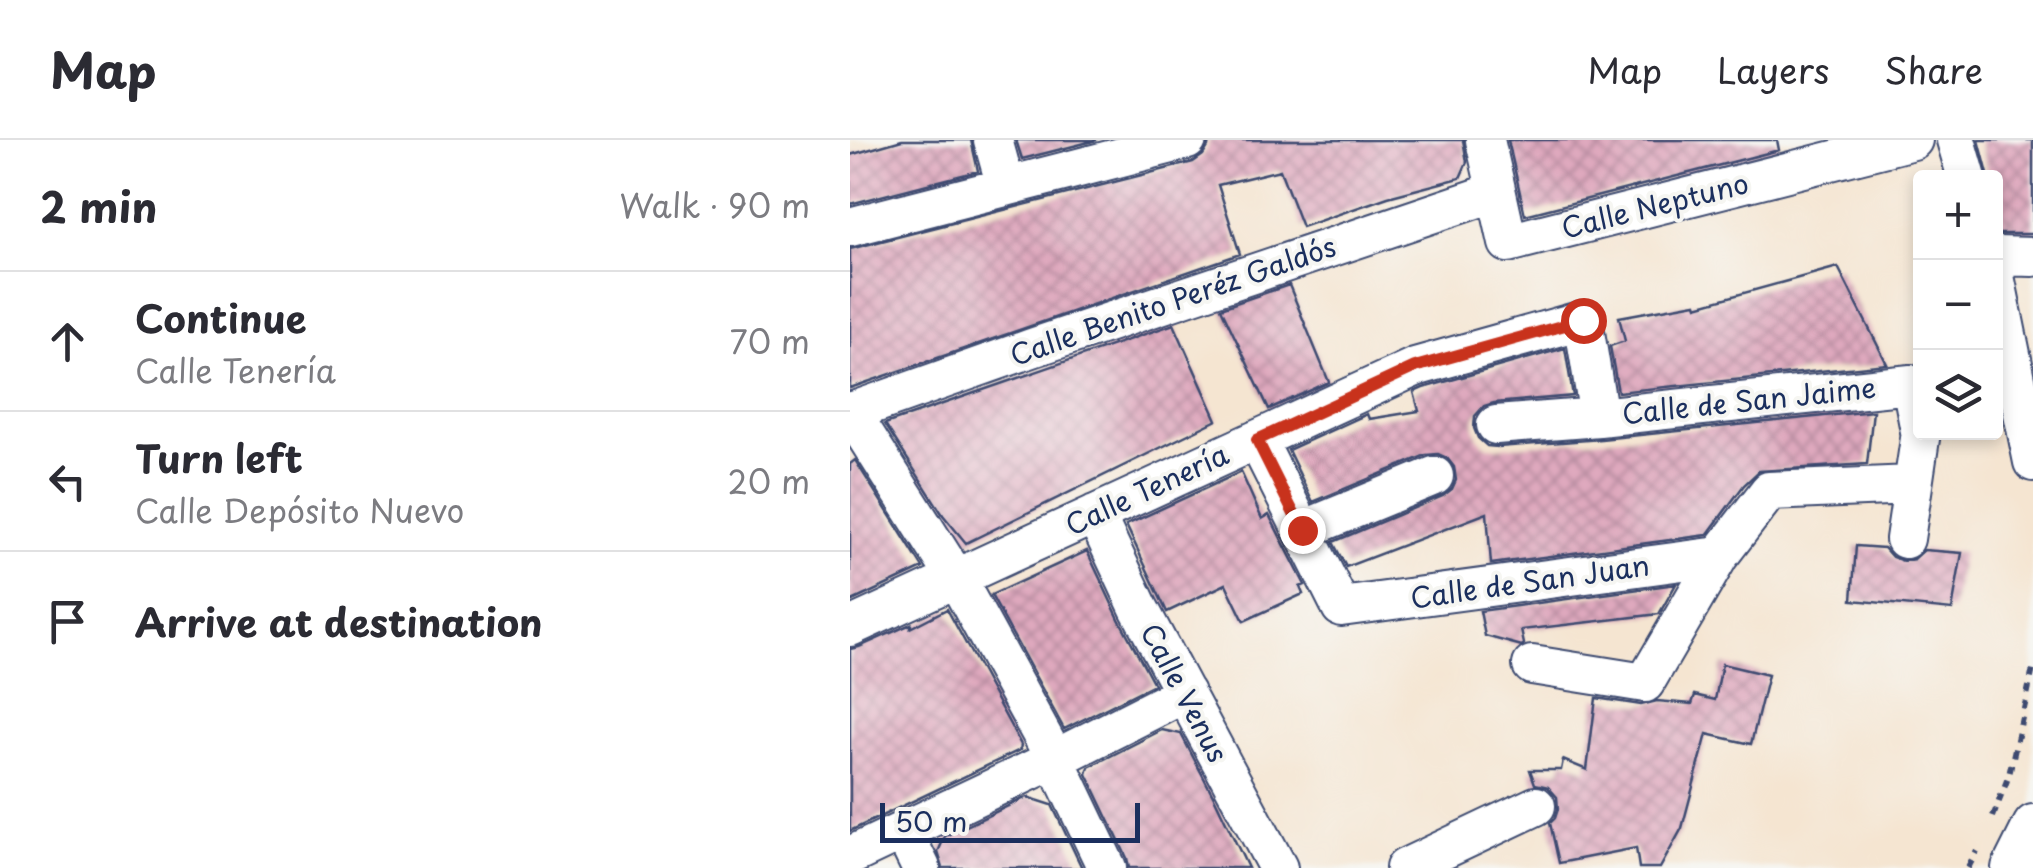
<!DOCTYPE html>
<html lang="en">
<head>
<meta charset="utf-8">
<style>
  body { margin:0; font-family:"Playpen Sans",sans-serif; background:#f2f2f3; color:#2b2b33 }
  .controls { position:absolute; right:30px; top:30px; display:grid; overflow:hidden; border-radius:10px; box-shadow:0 5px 15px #0003 }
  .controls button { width:90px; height:90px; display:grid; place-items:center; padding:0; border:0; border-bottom:2px solid #e1e1e2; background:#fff; color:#2b2b33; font:50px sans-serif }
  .scale { position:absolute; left:30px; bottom:25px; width:260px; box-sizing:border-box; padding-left:10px; border:5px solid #1b2f5e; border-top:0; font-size:28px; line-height:35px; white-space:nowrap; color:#1b2f5e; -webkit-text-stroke:8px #f6f6f2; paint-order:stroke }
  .stop { position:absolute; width:30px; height:30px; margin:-22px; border:8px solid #c8321e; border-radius:50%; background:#fff }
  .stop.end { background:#c8321e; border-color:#fff; box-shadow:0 2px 10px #0008 }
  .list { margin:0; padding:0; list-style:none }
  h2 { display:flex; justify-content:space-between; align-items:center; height:130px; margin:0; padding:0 40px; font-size:42px }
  h2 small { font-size:32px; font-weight:400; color:#7c7c81 }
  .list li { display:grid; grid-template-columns:65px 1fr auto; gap:30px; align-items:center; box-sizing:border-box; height:140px; padding:0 40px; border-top:2px solid #e1e1e2 }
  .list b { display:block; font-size:38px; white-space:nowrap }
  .list p { margin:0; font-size:32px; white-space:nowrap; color:#7c7c81 }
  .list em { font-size:32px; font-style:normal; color:#7c7c81 }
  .icon { flex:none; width:55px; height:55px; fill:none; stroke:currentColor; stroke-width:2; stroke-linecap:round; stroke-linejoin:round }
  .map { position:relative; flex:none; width:1183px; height:728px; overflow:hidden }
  header { display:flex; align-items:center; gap:60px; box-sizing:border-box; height:140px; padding:0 50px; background:#fff; border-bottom:2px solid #e1e1e2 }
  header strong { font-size:48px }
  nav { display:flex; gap:55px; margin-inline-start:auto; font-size:35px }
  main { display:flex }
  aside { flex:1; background:#fff }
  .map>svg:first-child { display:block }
</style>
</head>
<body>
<header>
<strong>Map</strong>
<nav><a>Map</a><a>Layers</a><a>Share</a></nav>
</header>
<main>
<aside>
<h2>2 min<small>Walk · 90 m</small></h2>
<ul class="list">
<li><svg class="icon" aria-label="ahead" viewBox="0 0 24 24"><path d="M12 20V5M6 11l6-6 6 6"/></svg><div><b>Continue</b><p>Calle Tenería</p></div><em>70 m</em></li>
<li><svg class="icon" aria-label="left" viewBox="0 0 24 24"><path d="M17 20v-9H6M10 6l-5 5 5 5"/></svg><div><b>Turn left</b><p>Calle Depósito Nuevo</p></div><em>20 m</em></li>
<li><svg class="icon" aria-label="arrive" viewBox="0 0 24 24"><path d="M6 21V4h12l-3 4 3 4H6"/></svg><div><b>Arrive at destination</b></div></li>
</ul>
</aside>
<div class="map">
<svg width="1183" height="728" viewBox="0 0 1183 728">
  <defs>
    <pattern id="building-cross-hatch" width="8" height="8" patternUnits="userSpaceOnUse" patternTransform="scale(2.5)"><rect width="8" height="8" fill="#dfa9be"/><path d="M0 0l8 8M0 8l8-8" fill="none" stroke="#b48a9e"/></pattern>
  </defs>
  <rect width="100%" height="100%" fill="#f6f6f2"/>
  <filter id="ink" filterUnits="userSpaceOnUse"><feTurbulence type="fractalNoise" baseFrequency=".01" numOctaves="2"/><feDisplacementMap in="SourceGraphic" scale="20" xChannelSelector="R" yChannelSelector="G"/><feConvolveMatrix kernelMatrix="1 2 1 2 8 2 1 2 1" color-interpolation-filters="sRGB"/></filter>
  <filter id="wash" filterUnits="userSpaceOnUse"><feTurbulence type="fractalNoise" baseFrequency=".0048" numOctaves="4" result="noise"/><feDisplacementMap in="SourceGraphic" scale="40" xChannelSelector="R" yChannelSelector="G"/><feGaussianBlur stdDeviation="2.25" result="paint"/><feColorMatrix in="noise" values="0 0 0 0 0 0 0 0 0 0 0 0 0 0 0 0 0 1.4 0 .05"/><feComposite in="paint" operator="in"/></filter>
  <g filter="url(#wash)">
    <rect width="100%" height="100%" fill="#f5e5d1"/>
    <g id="blocks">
      <path fill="url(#building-cross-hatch)" d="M 52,0 L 121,0 L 128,31 L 0,64 L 0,15 Z
        M 166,0 L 247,0 L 172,19 Z
        M 359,0 L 613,0 L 617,22 L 610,38 L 538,57 L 452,87 L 430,30 L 368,45 L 390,114 L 0,248 L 0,109 L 343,22 L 353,15 L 358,7 Z
        M 658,0 L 927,0 L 929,10 L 675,75 Z
        M 1129,0 L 1183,0 L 1183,94 L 1146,94 L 1146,38 L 1139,38 Z
        M 988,127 L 1037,224 L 768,252 L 760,206 L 775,201 L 769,177 L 846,163 L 847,166 Z
        M 439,145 L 479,242 L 419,269 L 371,168 Z
        M 324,184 L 367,280 L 116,403 L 93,375 L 35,284 Z
        M 715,208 L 723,256 L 644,263 L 634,266 L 625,276 L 624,288 L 628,298 L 637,306 L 648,307 L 751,299 L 1023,271 L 1017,324 L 909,331 L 894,345 L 857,395 L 641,424 L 637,373 L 496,427 L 483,402 L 593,356 L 602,349 L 606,340 L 604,327 L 597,318 L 588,314 L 576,315 L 463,362 L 438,310 L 517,274 L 519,279 L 569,271 L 564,252 L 573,248 Z
        M 5,320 L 73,428 L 0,462 L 0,324 Z
        M 391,332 L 412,379 L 419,375 L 455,445 L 450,447 L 453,454 L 394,481 L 376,444 L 317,472 L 276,385 Z
        M 1006,406 L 1034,408 L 1042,417 L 1053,421 L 1064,419 L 1074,410 L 1112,413 L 1102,470 L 1002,460 Z
        M 237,411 L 269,479 L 304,544 L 214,589 L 141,455 Z
        M 826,444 L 809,474 L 671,490 L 674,504 L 672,506 L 635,496 L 630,471 Z
        M 97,469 L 171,605 L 170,610 L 0,691 L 0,509 L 9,507 L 61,484 L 60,488 Z
        M 872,524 L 918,535 L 901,604 L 857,594 L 832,688 L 810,728 L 789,728 L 786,708 L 709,723 L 700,683 L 705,678 L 708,669 L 707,657 L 698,647 L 685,644 L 680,630 L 711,630 L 713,620 L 737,630 L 746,558 L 791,565 L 807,561 L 842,564 L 845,555 L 865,560 Z
        M 312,590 L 331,594 L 365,659 L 398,728 L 279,728 L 277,718 L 237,634 L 239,627 Z
        M 177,657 L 202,665 L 232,728 L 93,728 L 88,712 L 95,696 Z"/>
    </g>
  </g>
  <g filter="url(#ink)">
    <use href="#blocks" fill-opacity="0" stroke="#3c4a6f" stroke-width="2.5"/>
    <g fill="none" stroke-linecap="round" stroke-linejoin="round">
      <g stroke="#3c4a6f" stroke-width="42">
        <path id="minor" d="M 143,0 L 156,47
          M 635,0 L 658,103 L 1063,0
          M 1106,0 L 1117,38
          M 0,87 L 337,0
          M 1146,116 L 1183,117
          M 1146,141 L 1183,322
          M 0,271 L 106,438 L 205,619 L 257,728
          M 1,272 L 182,208 L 646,52
          M 646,285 L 749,277 L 1061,244 L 1070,291
          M 407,300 L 491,467 L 869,416
          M 245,374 L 289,468 L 428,728
          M 453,390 L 584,336
          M 1055,399 L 1071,292
          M 0,487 L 565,227 L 733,180 L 749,277
          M 682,525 L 795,543 L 869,416 L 919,351 L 1062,345
          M 53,691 L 71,728
          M 0,716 L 205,619 L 335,553
          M 555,728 L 686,666
          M 1161,728 L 1183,684"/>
      </g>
      <path stroke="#3c4a6f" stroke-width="6" stroke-dasharray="8 8" stroke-linecap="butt" d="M 1143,677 L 1159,635 L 1183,529
        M 1118,728 L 1127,711"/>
      <use href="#minor" stroke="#fff" stroke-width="38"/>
    </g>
  </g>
  <g fill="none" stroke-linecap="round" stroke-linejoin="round" filter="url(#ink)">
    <path stroke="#c8321e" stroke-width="12" d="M 452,390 L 407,300 L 565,227 L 733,180"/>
  </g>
  <g text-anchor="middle" stroke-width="8" stroke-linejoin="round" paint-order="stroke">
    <g font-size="28" fill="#1b2f5e" stroke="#f6f6f2">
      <text transform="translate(805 66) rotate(-14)" y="10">Calle Neptuno</text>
      <text transform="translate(323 161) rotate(-19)" y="10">Calle Benito Peréz Galdós</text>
      <text transform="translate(899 261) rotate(-6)" y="10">Calle de San Jaime</text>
      <text transform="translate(297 350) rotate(-25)" y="10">Calle Tenería</text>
      <text transform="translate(680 442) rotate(-8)" y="10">Calle de San Juan</text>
      <text transform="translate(334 553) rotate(62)" y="10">Calle Venus</text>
    </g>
  </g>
</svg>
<div class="controls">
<button>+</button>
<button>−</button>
<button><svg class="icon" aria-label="layers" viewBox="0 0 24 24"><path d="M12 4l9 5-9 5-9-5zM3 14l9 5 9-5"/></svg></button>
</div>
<div class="scale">50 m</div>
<div class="stop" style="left:733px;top:180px"></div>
<div class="stop end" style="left:452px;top:390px"></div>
</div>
</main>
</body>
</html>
